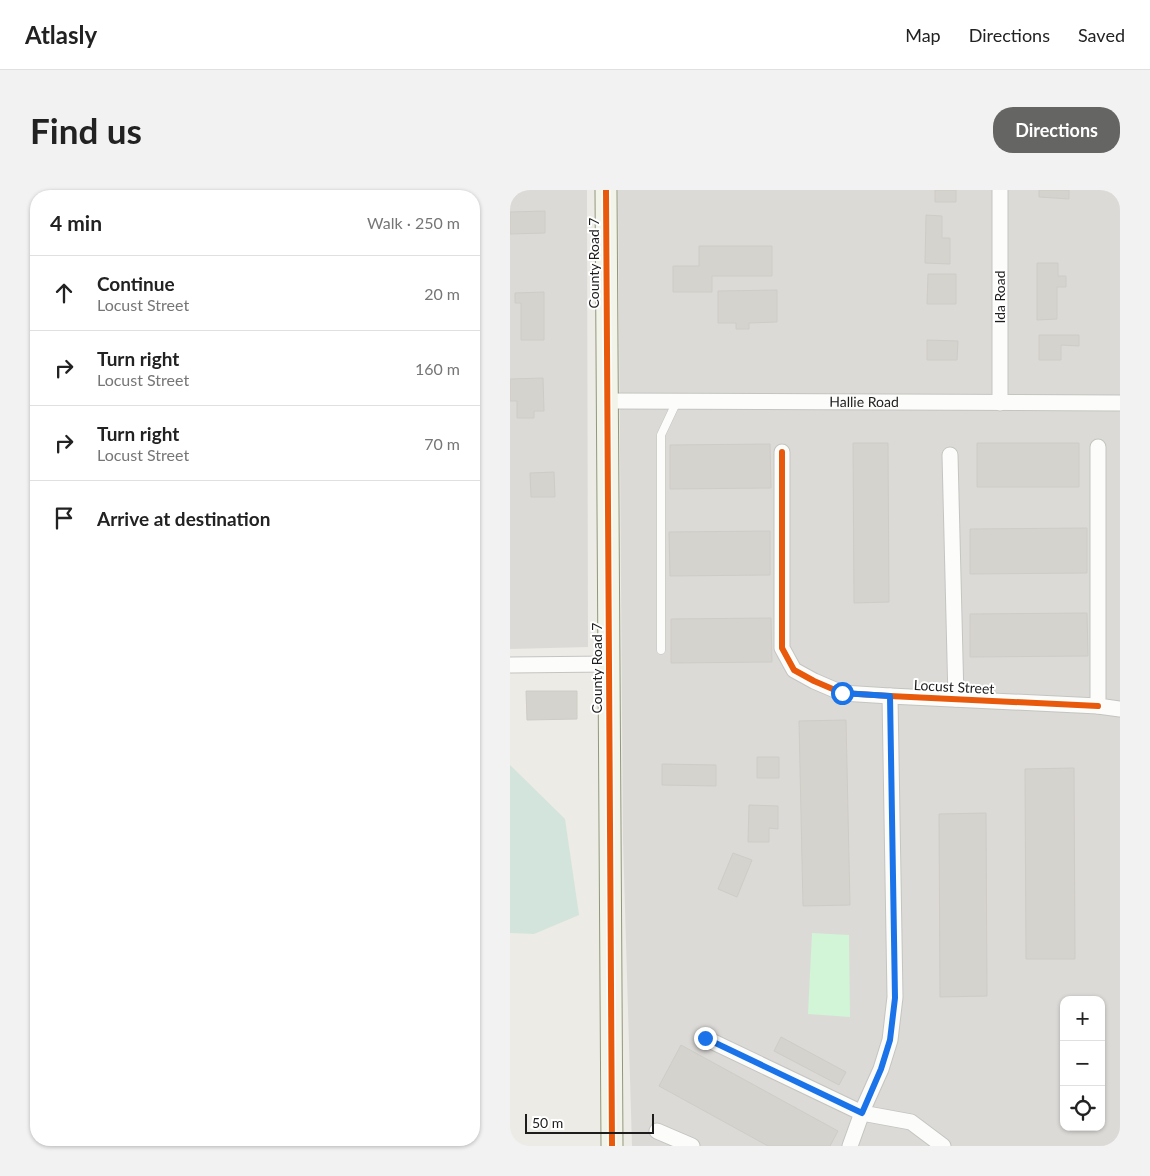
<!DOCTYPE html>
<html lang="en">
<head>
<meta charset="utf-8">
<style>
  body { margin:0; font-family:Lato,sans-serif; background:#f2f2f2; color:#222 }
  .controls { position:absolute; right:15px; bottom:15px; display:grid; overflow:hidden; border-radius:10px; box-shadow:0 1px 4px #0004 }
  .controls button { width:45px; height:45px; display:grid; place-items:center; padding:0; border:0; border-bottom:1px solid #e0e0e0; background:#fff; color:#222; font:25px sans-serif }
  .scale { position:absolute; left:15px; bottom:12px; width:129px; box-sizing:border-box; padding-left:5px; border:2px solid #1d1d1d; border-top:0; font-size:14px; line-height:18px; white-space:nowrap; color:#1d1d1d; -webkit-text-stroke:4px #fff; paint-order:stroke }
  .stop { position:absolute; width:15px; height:15px; margin:-11px; border:4px solid #1a73e8; border-radius:50%; background:#fff }
  .stop.end { background:#1a73e8; border-color:#fff; box-shadow:0 1px 5px #0008 }
  .list { margin:0; padding:0; list-style:none }
  h2 { display:flex; justify-content:space-between; align-items:center; height:65px; margin:0; padding:0 20px; font-size:21px }
  h2 small { font-size:16px; font-weight:400; color:#767676 }
  .list li { display:grid; grid-template-columns:32px 1fr auto; gap:15px; align-items:center; box-sizing:border-box; height:75px; padding:0 20px; border-top:1px solid #e0e0e0 }
  .list b { display:block; font-size:19px; white-space:nowrap }
  .list p { margin:0; font-size:16px; white-space:nowrap; color:#767676 }
  .list em { font-size:16px; font-style:normal; color:#767676 }
  .icon { flex:none; width:28px; height:28px; fill:none; stroke:currentColor; stroke-width:2; stroke-linecap:round; stroke-linejoin:round }
  .map { position:relative; flex:none; width:610px; height:956px; overflow:hidden; border-radius:20px }
  header { display:flex; align-items:center; gap:30px; box-sizing:border-box; height:70px; padding:0 25px; background:#fff; border-bottom:1px solid #e0e0e0 }
  header strong { font-size:24px }
  nav { display:flex; gap:28px; margin-inline-start:auto; font-size:18px }
  .intro { display:flex; align-items:center; justify-content:space-between; box-sizing:border-box; height:120px; padding:0 30px }
  h1 { margin:0; font-size:35px }
  .button { padding:12px 22px; border-radius:20px; background:#656563; color:#fff; font-size:18px; font-weight:700 }
  main { display:flex; gap:30px; padding:0 30px }
  aside { flex:1; background:#fff; border-radius:20px; box-shadow:0 1px 4px #0004 }
  .map>svg:first-child { display:block }
</style>
</head>
<body>
<header>
<strong>Atlasly</strong>
<nav><a>Map</a><a>Directions</a><a>Saved</a></nav>
</header>
<div class="intro"><h1>Find us</h1><a class="button">Directions</a></div>
<main>
<aside>
<h2>4 min<small>Walk · 250 m</small></h2>
<ul class="list">
<li><svg class="icon" aria-label="ahead" viewBox="0 0 24 24"><path d="M12 20V5M6 11l6-6 6 6"/></svg><div><b>Continue</b><p>Locust Street</p></div><em>20 m</em></li>
<li><svg class="icon" aria-label="right" viewBox="0 0 24 24"><path d="M7 20v-9h11M14 6l5 5-5 5"/></svg><div><b>Turn right</b><p>Locust Street</p></div><em>160 m</em></li>
<li><svg class="icon" aria-label="right" viewBox="0 0 24 24"><path d="M7 20v-9h11M14 6l5 5-5 5"/></svg><div><b>Turn right</b><p>Locust Street</p></div><em>70 m</em></li>
<li><svg class="icon" aria-label="arrive" viewBox="0 0 24 24"><path d="M6 21V4h12l-3 4 3 4H6"/></svg><div><b>Arrive at destination</b></div></li>
</ul>
</aside>
<div class="map">
<svg width="610" height="956" viewBox="0 0 610 956">
  <rect width="100%" height="100%" fill="#ecebe5"/>
  <path fill="#dbdad7" fill-rule="evenodd" d="M 0,0 L 77,0 L 78,457 L 0,459 Z
    M 108,0 L 610,0 L 610,956 L 122,956 L 113,650 ZM 554,810 L 591,810 L 591,937 L 554,937 Z"/>
  <path fill="#d3e4dc" d="M 0,575 L 55,629 L 69,725 L 24,744 L 0,743 Z"/>
  <path fill="#d1f5d6" d="M 302,743 L 339,745 L 340,827 L 298,824 Z"/>
  <path fill="#d4d3cd" stroke="#cfccc6" d="M 425,0 L 446,0 L 446,12 L 425,12 Z
    M 529,0 L 559,0 L 559,9 L 529,7 Z
    M 35,21 L 35,43 L 0,44 L 0,22 Z
    M 416,25 L 432,26 L 432,48 L 440,48 L 440,74 L 415,73 Z
    M 189,56 L 262,56 L 262,86 L 202,86 L 202,102 L 163,102 L 163,76 L 189,76 Z
    M 527,73 L 548,73 L 548,86 L 556,86 L 556,97 L 547,97 L 547,129 L 527,130 Z
    M 418,84 L 446,84 L 446,114 L 417,114 Z
    M 267,100 L 267,132 L 239,133 L 239,139 L 226,139 L 226,133 L 208,133 L 208,101 Z
    M 34,102 L 34,150 L 11,150 L 11,113 L 5,113 L 5,103 Z
    M 529,145 L 569,145 L 569,156 L 551,155 L 551,170 L 529,170 Z
    M 417,150 L 448,151 L 447,170 L 417,170 Z
    M 33,188 L 34,221 L 24,221 L 24,228 L 7,228 L 7,211 L 0,211 L 0,189 Z
    M 343,253 L 378,253 L 379,412 L 344,413 Z
    M 467,253 L 569,253 L 569,297 L 467,297 Z
    M 260,254 L 261,298 L 160,299 L 160,255 Z
    M 44,282 L 45,307 L 21,307 L 20,283 Z
    M 577,338 L 577,383 L 460,384 L 460,339 Z
    M 260,341 L 260,385 L 160,386 L 159,342 Z
    M 577,423 L 578,466 L 460,467 L 460,424 Z
    M 261,428 L 262,472 L 161,473 L 161,429 Z
    M 16,501 L 67,501 L 67,529 L 17,530 Z
    M 336,530 L 340,715 L 293,716 L 289,531 Z
    M 247,567 L 269,567 L 269,588 L 247,588 Z
    M 152,574 L 206,575 L 206,596 L 152,595 Z
    M 564,578 L 565,769 L 516,769 L 515,579 Z
    M 239,615 L 268,616 L 268,639 L 259,638 L 259,652 L 238,652 Z
    M 476,623 L 477,806 L 430,807 L 429,624 Z
    M 223,663 L 242,670 L 227,707 L 208,699 Z
    M 271,847 L 336,882 L 329,895 L 264,861 Z
    M 171,855 L 328,941 L 320,956 L 258,956 L 149,896 Z"/>
  <g fill="none" stroke-linecap="round" stroke-linejoin="round">
    <g stroke="#c4c4c1" stroke-width="9">
      <path id="lane" d="M 151,460 L 151,245 L 167,211"/>
    </g>
    <g stroke="#c4c4c1" stroke-width="17">
      <g id="street">
        <path id="s1" d="M 98,211 L 610,213"/>
        <path d="M 490,213 L 490,0"/>
        <path d="M 588,257 L 588,516 L 610,519"/>
        <path d="M 272,262 L 272,458 L 284,480 L 304,491 L 332,503 L 380,506 L 588,516"/>
        <path d="M 440,265 L 446,509"/>
        <path d="M 0,475 L 99,474"/>
        <path d="M 195,848 L 352,923 L 401,932 L 433,956"/>
        <path d="M 147,941 L 182,956"/>
        <path d="M 340,956 L 354,917 L 371,879 L 380,850 L 385,807 L 380,506"/>
      </g>
    </g>
    <g stroke="#92977c" stroke-width="23">
      <path id="secondary" d="M 96,0 L 102,956"/>
    </g>
    <use href="#lane" stroke="#fcfcfb" stroke-width="8"/>
    <use href="#street" stroke="#fcfcfb" stroke-width="15"/>
    <use href="#secondary" stroke="#f2f4e9" stroke-width="21"/>
    <g stroke="#fff" stroke-width="9">
      <path id="cycleway" d="M 96,0 L 102,956
        M 272,262 L 272,458 L 284,480 L 304,491 L 332,503 L 380,506 L 588,516"/>
    </g>
    <use href="#cycleway" stroke="#e8590c" stroke-width="6"/>
  </g>
  <g fill="none" stroke-linecap="round" stroke-linejoin="round">
    <path stroke="#1a73e8" stroke-width="6" d="M 195,848 L 352,923 L 371,879 L 380,850 L 385,808 L 380,506 L 332,503"/>
  </g>
  <g text-anchor="middle" stroke-width="4" stroke-linejoin="round" paint-order="stroke">
    <g font-size="14" fill="#1d1d1d" stroke="#fff">
      <text transform="translate(84 73) rotate(-90)" y="5">County Road 7</text>
      <text transform="translate(490 107) rotate(-90)" y="5">Ida Road</text>
      <text dy="5" stroke="none"><textPath href="#s1" startOffset="256">Hallie Road</textPath></text>
      <text transform="translate(87 478) rotate(-90)" y="5">County Road 7</text>
      <text transform="translate(444 497) rotate(3)" y="5">Locust Street</text>
    </g>
  </g>
</svg>
<div class="controls">
<button>+</button>
<button>−</button>
<button><svg class="icon" aria-label="locate" viewBox="0 0 24 24"><circle cx="12" cy="12" r="6"/><path d="M12 2v4M12 18v4M2 12h4M18 12h4"/></svg></button>
</div>
<div class="scale">50 m</div>
<div class="stop" style="left:332px;top:503px"></div>
<div class="stop end" style="left:195px;top:848px"></div>
</div>
</main>
</body>
</html>
